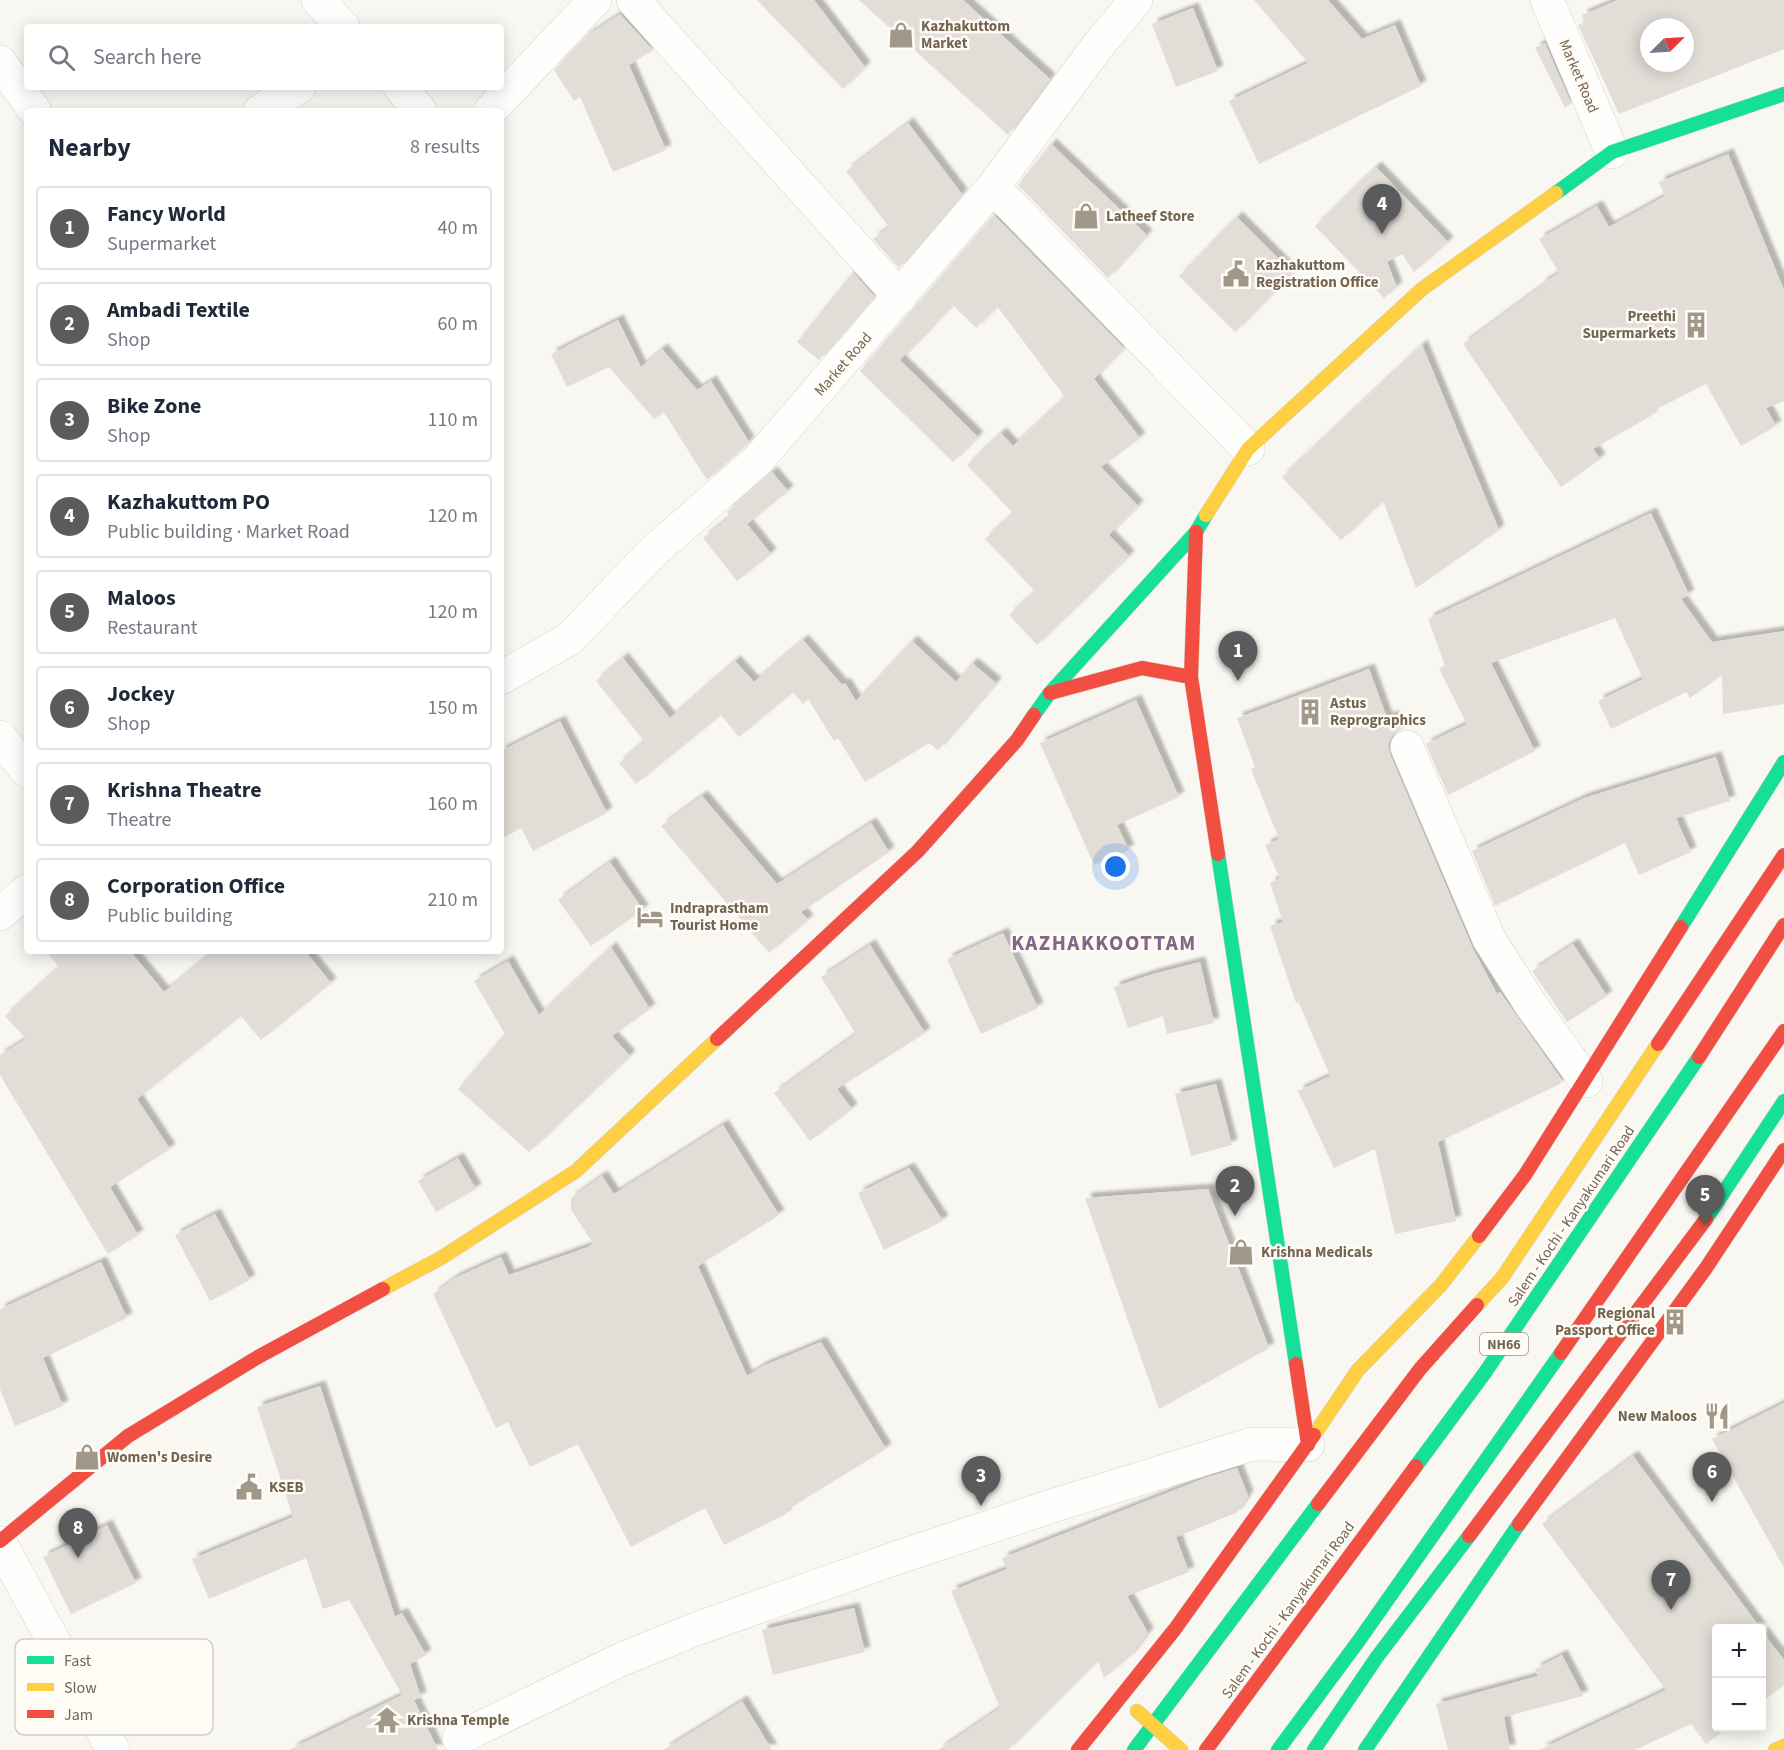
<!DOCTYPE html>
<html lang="en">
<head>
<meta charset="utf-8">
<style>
  body { margin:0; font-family:"Source Sans 3",sans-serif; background:#f6f6f7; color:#1f2937 }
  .controls { position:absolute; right:18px; bottom:18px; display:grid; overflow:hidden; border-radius:6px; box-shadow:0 3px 15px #0003 }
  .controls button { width:54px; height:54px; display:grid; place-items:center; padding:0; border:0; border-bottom:2px solid #e0e1e3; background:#fff; color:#1f2937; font:30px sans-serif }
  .compass { position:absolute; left:1640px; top:18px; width:54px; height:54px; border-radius:50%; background:#fff; box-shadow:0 3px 15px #0003; rotate:66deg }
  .you { position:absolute; left:1116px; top:867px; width:21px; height:21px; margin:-15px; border:4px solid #fff; border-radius:50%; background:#1a73e8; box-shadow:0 0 0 9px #1a73e833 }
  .badge { display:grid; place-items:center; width:39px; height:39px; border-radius:50%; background:#5a5b5c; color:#fff; font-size:20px; font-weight:700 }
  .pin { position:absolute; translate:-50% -50px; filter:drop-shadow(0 2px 3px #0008) }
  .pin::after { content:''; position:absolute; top:32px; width:21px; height:18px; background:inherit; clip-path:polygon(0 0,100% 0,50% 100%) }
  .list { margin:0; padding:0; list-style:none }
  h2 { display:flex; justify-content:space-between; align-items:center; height:78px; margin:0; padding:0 24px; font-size:26px }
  h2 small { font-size:20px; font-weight:400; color:#747a83 }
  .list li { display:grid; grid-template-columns:39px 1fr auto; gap:18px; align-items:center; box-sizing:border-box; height:84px; margin:0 12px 12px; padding:0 12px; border:2px solid #e0e1e3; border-radius:6px }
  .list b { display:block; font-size:22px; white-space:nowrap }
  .list p { margin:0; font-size:20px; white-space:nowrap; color:#747a83 }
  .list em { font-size:20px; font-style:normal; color:#747a83 }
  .icon { flex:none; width:33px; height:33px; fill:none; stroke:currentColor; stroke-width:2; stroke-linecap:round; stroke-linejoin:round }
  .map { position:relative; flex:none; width:1784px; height:1750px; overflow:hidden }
  .search { position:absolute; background:#fff; box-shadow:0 3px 15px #0003; left:24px; top:24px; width:480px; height:66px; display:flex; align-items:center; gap:15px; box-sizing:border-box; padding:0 21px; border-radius:6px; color:#747a83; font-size:22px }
  .panel { position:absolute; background:#fff; box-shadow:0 3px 15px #0003; left:24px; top:108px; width:480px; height:846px; border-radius:6px }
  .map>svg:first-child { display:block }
</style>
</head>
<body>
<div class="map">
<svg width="1784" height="1750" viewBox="0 0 1784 1750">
  <defs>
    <filter id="shadow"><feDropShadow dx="5.5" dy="-5.5" stdDeviation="1.5" flood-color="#0004"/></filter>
  </defs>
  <rect width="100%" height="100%" fill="#f8f7f1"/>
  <path fill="#e2ddd7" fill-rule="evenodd" filter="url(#shadow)" d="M 757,0 L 814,0 L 865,67 L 843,89 Z
    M 859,0 L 963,0 L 1050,79 L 1008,135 Z
    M 1254,0 L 1328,0 L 1362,39 L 1395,25 L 1421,86 L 1259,164 L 1229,101 L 1308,63 Z
    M 1618,0 L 1784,0 L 1784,49 L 1619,114 L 1578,25 L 1585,22 L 1582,15 ZM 1649,27 L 1685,27 L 1685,63 L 1649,63 Z
    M 1193,8 L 1218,71 L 1176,87 L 1152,24 Z
    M 620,14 L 653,50 L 629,65 L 666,150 L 613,172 L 580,97 L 574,101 L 554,70 L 588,35 Z
    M 1545,43 L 1571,104 L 1565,108 L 1535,48 Z
    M 908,123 L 962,194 L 899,268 L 873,239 L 889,227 L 846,171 Z
    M 1051,144 L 1147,235 L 1108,278 L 1018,185 Z
    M 1728,154 L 1784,290 L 1784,401 L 1766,408 L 1776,426 L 1741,446 L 1706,384 L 1651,412 L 1652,415 L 1593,449 L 1600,459 L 1561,487 L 1463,344 L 1542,286 L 1541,284 L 1559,273 L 1539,239 L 1597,206 L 1609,227 L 1665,196 L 1659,182 Z
    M 1376,167 L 1448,242 L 1414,272 L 1402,254 L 1387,262 L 1397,287 L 1384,298 L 1315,226 Z
    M 994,215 L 1124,348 L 1094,379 L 1140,438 L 1101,467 L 1138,506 L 1109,535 L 1129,556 L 1037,645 L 1009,615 L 1035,591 L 985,539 L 1013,513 L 967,465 L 1001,433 L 1013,446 L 1065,397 L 997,306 L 976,328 L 953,305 L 900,360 L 978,437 L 953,462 L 860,371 Z
    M 1237,217 L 1293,273 L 1235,332 L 1179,276 Z
    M 853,272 L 874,296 L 819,360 L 797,342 Z
    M 618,320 L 641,367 L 662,349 L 697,390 L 711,381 L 749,442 L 707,480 L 658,403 L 663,413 L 654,419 L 609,367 L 567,387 L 551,354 Z
    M 1422,345 L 1499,530 L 1416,588 L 1383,501 L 1341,540 L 1282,477 Z
    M 772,472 L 788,491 L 747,524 L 771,554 L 737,581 L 703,538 L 730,517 L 727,512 Z
    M 1651,513 L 1689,595 L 1681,599 L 1712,642 L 1784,631 L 1784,704 L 1723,714 L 1722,675 L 1690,698 L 1686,692 L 1611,729 L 1598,701 L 1643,679 L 1615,618 L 1491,663 L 1535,751 L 1448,795 L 1426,744 L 1467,724 L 1439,669 L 1445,665 L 1428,619 Z
    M 803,640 L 842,685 L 845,683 L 856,701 L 912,641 L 956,682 L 972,663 L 996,683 L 938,750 L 929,743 L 865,782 L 838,738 L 834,741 L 808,699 L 803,704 L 793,692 L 739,737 L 721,715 L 636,784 L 619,763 L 644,741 L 596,681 L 623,658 L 670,718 L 735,661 L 754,682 Z
    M 1369,669 L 1387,718 L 1394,716 L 1400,730 L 1392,736 L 1388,745 L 1390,754 L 1472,947 L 1497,994 L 1500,992 L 1562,1080 L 1560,1084 L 1438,1142 L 1456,1221 L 1395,1234 L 1375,1149 L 1334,1168 L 1298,1091 L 1330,1076 L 1299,1003 L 1296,1003 L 1270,926 L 1283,922 L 1270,883 L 1280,879 L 1265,845 L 1279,839 L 1251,769 L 1255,767 L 1237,718 Z
    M 1136,700 L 1179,797 L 1117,825 L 1129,850 L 1094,865 L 1040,743 Z
    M 560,721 L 607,813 L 533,851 L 521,828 L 501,839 L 501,751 Z
    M 1716,757 L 1730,801 L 1676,818 L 1691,852 L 1639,875 L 1625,843 L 1495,906 L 1472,851 L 1584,798 Z
    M 702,796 L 777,884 L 871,823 L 889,852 L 801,912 L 808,920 L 769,953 L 661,826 Z
    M 610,862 L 643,910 L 591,946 L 558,900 Z
    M 1003,933 L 1038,1008 L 981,1034 L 947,959 Z
    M 1573,944 L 1607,996 L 1567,1022 L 1532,971 Z
    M 870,945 L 925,1033 L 837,1089 L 852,1109 L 810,1141 L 774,1093 L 856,1034 L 821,977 Z
    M 611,947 L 650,1009 L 612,1036 L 630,1056 L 529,1152 L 458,1089 L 505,1034 L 474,981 L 508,961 L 539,1015 Z
    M 46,951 L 130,951 L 164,992 L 214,951 L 305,951 L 331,983 L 261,1040 L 241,1016 L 137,1099 L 170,1149 L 110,1187 L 138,1235 L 108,1254 L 0,1075 L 0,1055 L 26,1039 L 5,1016 L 59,967 Z
    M 1200,962 L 1214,1023 L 1167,1034 L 1163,1016 L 1128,1028 L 1114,987 L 1153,974 Z
    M 1216,1084 L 1232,1145 L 1191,1156 L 1175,1094 Z
    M 723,1125 L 779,1215 L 698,1266 L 747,1376 L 763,1366 L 821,1342 L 886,1449 L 785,1511 L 786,1514 L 724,1545 L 705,1508 L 631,1547 L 578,1444 L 530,1467 L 508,1422 L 496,1428 L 433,1294 L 455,1278 L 501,1257 L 509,1275 L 588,1247 L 593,1243 L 571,1210 L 571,1198 L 602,1176 L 614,1194 Z
    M 458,1158 L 476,1189 L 436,1212 L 418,1181 Z
    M 909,1168 L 943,1221 L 884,1250 L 858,1193 Z
    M 1208,1189 L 1269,1348 L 1159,1409 L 1085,1198 Z
    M 215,1214 L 250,1280 L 210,1301 L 175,1235 Z
    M 101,1262 L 127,1318 L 43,1358 L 63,1406 L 15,1426 L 0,1389 L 0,1309 Z
    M 320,1386 L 395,1617 L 402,1613 L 426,1655 L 410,1664 L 421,1697 L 414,1700 L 438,1750 L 289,1750 L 402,1695 L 349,1600 L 323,1609 L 306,1558 L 209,1599 L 192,1559 L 293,1517 L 257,1407 Z
    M 1784,1403 L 1784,1568 L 1712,1439 Z
    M 1633,1456 L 1761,1629 L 1716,1629 L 1716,1728 L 1727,1728 L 1706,1744 L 1691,1724 L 1635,1750 L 1539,1750 L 1666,1690 L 1542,1524 Z
    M 1237,1468 L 1248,1496 L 1236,1513 L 1176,1537 L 1189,1572 L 1127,1596 L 1148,1633 L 1130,1656 L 1104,1678 L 1098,1660 L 1008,1750 L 938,1750 L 1000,1708 L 951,1591 L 1007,1569 L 1002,1558 L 1205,1478 Z
    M 107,1525 L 136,1583 L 71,1614 L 43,1557 Z
    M 854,1608 L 865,1652 L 773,1675 L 762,1630 Z
    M 1761,1630 L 1784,1660 L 1784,1685 L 1761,1702 Z
    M 1562,1655 L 1583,1696 L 1504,1717 L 1510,1750 L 1448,1750 L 1436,1704 L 1538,1676 L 1535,1669 Z
    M 742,1701 L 772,1750 L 663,1750 Z"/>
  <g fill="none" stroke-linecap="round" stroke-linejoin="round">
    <g stroke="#d6d3cd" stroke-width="34">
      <path id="street" d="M 318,0 L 343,27
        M 633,0 L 900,297
        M 1547,0 L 1612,152
        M 0,62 L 35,111
        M 400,87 L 420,111
        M 260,111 L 299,87
        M 490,111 L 595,0
        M 993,187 L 1248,449
        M 501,678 L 569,639 L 654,551 L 757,461 L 993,187 L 1097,47 L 1136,0
        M 0,737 L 27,771
        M 1407,747 L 1489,939 L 1531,1005 L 1586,1081
        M 0,914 L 27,891
        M 0,1543 L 113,1750
        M 459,1738 L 620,1660 L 696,1629 L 893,1559 L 1055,1505 L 1252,1444 L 1308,1445"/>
    </g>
    <g stroke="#d7d4cd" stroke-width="15">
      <path id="fast" d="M 1556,193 L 1612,152 L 1784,94
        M 1034,715 L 1049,694 L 1196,532 L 1206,515
        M 1218,854 L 1296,1364
        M 1681,927 L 1784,762
        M 1706,1219 L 1784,1101
        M 1416,1466 L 1484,1374 L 1699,1057
        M 1134,1750 L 1318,1504
        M 1278,1750 L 1360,1639 L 1561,1353
        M 1314,1750 L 1377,1657 L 1469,1536
        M 1365,1750 L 1519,1524"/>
    </g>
    <g stroke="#d7d4cd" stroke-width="15">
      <path id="slow" d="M 1206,515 L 1248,449 L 1422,289 L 1556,193
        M 383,1289 L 441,1258 L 576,1171 L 717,1039
        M 1477,1305 L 1502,1278 L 1658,1044
        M 1314,1435 L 1358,1370 L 1441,1285 L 1479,1236
        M 1137,1711 L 1181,1750
        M 1775,1750 L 1784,1746"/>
    </g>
    <g stroke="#d7d4cd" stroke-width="15">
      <path id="jam" d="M 1196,532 L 1191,677 L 1218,854
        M 1050,693 L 1142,668 L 1191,677
        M 717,1039 L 918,851 L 1017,740 L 1034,715
        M 1658,1044 L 1784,855
        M 1699,1057 L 1784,925
        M 1479,1236 L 1525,1175 L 1681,927
        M 1561,1353 L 1784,1031
        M 1296,1364 L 1308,1445
        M 1318,1504 L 1420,1369 L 1477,1305
        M 1519,1524 L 1706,1268 L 1784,1150
        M 1469,1536 L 1706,1219
        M 0,1541 L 128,1436 L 258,1357 L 383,1289
        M 1078,1750 L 1175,1629 L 1314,1435
        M 1206,1750 L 1416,1466"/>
    </g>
    <use href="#street" stroke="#fefefd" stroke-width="33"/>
    <use href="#fast" stroke="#16e098" stroke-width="14"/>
    <use href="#slow" stroke="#ffcf43" stroke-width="14"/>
    <use href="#jam" stroke="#f24e42" stroke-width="14"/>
  </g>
  <defs>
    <g id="shop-bare" transform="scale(2.07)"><path d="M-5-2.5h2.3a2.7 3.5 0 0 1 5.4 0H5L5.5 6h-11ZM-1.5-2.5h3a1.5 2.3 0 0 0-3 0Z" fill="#a2988a" stroke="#fefcf4" stroke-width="2.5" paint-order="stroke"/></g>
    <g id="civic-bare" transform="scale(2.07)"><path d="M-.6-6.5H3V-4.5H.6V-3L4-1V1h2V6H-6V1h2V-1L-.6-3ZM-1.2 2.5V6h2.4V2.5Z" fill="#a2988a" stroke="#fefcf4" stroke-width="2.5" paint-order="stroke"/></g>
    <g id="building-bare" transform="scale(2.07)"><path d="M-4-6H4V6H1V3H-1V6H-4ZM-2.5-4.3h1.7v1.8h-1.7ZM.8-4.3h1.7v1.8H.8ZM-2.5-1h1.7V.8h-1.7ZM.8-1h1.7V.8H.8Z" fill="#a2988a" stroke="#fefcf4" stroke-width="2.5" paint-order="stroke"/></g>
    <g id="hotel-bare" transform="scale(2.07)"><path d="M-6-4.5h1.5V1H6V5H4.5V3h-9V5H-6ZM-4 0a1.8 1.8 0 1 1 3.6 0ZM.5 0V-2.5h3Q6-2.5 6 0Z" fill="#a2988a" stroke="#fefcf4" stroke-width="2.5" paint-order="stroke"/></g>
    <g id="restaurant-bare" transform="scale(2.07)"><path d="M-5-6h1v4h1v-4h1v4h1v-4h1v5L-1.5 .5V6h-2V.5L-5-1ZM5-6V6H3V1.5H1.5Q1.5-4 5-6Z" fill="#a2988a" stroke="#fefcf4" stroke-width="2.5" paint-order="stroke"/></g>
    <g id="temple-bare" transform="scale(2.07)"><path d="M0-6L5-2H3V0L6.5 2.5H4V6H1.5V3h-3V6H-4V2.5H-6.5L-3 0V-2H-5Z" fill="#a2988a" stroke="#fefcf4" stroke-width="2.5" paint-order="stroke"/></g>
  </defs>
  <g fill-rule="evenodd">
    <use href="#shop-bare" x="901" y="35"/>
    <use href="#shop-bare" x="1086" y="216"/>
    <use href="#civic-bare" x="1236" y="274"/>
    <use href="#building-bare" x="1696" y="325"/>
    <use href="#building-bare" x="1310" y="712"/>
    <use href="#hotel-bare" x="650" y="917"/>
    <use href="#shop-bare" x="1241" y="1252"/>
    <use href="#building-bare" x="1675" y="1322"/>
    <use href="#restaurant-bare" x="1717" y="1416"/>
    <use href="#shop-bare" x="87" y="1457"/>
    <use href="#civic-bare" x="249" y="1487"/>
    <use href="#temple-bare" x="387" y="1720"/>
  </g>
  <g text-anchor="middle" stroke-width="5" stroke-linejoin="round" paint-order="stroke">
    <rect fill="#fefcf4" stroke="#9d9283" stroke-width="1.5" x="1480" y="1333" width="48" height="22" rx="4.5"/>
    <g font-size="14" font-weight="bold" fill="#746553">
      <text x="1504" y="1349">NH66</text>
    </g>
    <g font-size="15" font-weight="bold" fill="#746553" stroke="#fefcf4" text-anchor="start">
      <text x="921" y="31">Kazhakuttom<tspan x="921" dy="17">Market</tspan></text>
      <text x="1106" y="221">Latheef Store</text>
      <text x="1256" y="270">Kazhakuttom<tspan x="1256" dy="17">Registration Office</tspan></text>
      <text x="1676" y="321" text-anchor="end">Preethi<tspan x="1676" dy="17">Supermarkets</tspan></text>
      <text x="1330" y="708">Astus<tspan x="1330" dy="17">Reprographics</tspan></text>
      <text x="670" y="913">Indraprastham<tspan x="670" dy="17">Tourist Home</tspan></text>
      <text x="1261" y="1257">Krishna Medicals</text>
      <text x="1655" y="1318" text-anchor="end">Regional<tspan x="1655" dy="17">Passport Office</tspan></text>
      <text x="1697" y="1421" text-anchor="end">New Maloos</text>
      <text x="107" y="1462">Women's Desire</text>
      <text x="269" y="1492">KSEB</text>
      <text x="407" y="1725">Krishna Temple</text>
    </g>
    <g font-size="15" fill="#746553" stroke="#fefcf4">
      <text transform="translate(1579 76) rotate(67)" y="5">Market Road</text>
      <text transform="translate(843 364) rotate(-49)" y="5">Market Road</text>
      <text transform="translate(1571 1216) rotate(-56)" y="5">Salem - Kochi - Kanyakumari Road</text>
      <text transform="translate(1288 1610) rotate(-54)" y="5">Salem - Kochi - Kanyakumari Road</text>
    </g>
    <g font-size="21" font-weight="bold" letter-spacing="1.5" fill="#836689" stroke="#fefcf4">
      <text x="1104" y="950">KAZHAKKOOTTAM</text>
    </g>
  </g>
  <rect x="15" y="1639" width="198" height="96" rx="9" fill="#fefcf4" stroke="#d5cfc4" stroke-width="1.5"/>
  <rect x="27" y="1656" width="27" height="8" fill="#16e098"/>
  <rect x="27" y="1683" width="27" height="8" fill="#ffcf43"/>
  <rect x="27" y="1710" width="27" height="8" fill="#f24e42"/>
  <g font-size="16" fill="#746553">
    <text x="64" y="1666">Fast</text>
    <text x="64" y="1693">Slow</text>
    <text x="64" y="1720">Jam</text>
  </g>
</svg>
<div class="controls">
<button>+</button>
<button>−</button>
</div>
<svg class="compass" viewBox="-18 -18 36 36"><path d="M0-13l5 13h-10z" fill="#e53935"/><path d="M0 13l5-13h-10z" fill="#747a83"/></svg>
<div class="you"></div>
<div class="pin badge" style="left:1238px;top:681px">1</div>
<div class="pin badge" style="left:1235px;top:1216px">2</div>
<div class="pin badge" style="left:981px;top:1506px">3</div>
<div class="pin badge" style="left:1382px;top:234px">4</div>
<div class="pin badge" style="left:1705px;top:1225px">5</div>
<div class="pin badge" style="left:1712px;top:1502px">6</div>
<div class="pin badge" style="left:1671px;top:1610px">7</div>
<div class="pin badge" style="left:78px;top:1558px">8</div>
<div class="search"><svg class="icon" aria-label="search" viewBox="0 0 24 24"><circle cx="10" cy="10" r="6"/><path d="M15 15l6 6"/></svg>Search here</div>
<section class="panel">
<h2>Nearby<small>8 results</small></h2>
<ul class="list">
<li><span class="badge">1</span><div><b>Fancy World</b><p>Supermarket</p></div><em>40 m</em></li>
<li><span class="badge">2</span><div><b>Ambadi Textile</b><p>Shop</p></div><em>60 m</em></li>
<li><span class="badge">3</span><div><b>Bike Zone</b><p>Shop</p></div><em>110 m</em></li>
<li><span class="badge">4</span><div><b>Kazhakuttom PO</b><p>Public building · Market Road</p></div><em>120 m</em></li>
<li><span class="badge">5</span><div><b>Maloos</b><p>Restaurant</p></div><em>120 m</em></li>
<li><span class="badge">6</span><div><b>Jockey</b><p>Shop</p></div><em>150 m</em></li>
<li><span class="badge">7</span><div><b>Krishna Theatre</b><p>Theatre</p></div><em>160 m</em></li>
<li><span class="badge">8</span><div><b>Corporation Office</b><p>Public building</p></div><em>210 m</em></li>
</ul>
</section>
</div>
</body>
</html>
